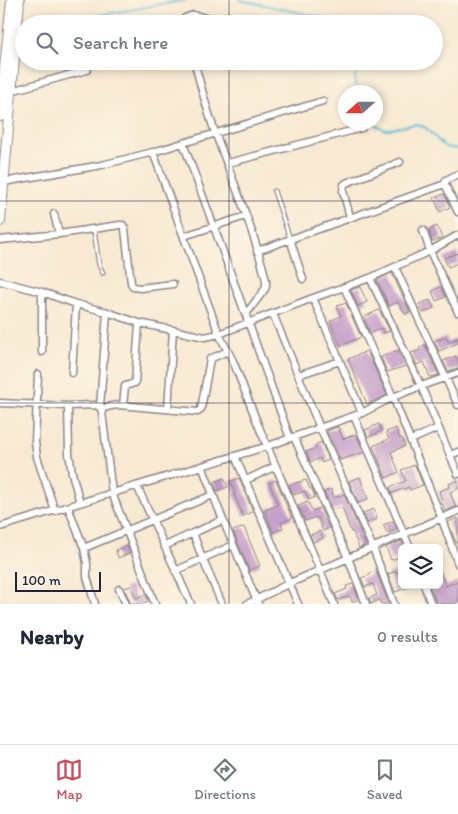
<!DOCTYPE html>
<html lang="en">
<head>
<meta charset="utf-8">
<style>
  body { margin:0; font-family:Itim,sans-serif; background:#f2f2f3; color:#1f2937 }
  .controls { position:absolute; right:15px; bottom:15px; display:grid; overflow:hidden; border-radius:8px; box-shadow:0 2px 8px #0003 }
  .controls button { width:45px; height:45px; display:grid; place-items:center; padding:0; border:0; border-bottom:1px solid #e0e1e3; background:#fff; color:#1f2937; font:25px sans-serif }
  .compass { position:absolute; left:338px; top:85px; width:45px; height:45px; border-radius:50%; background:#fff; box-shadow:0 2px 8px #0003; rotate:249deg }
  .scale { position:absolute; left:15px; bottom:12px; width:86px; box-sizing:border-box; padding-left:5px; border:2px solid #22223b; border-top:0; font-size:14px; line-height:18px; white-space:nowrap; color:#22223b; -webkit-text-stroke:4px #fcf5e5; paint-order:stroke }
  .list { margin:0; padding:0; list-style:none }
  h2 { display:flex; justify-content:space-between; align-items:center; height:65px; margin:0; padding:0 20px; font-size:21px }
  h2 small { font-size:16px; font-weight:400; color:#747a83 }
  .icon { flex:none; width:28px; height:28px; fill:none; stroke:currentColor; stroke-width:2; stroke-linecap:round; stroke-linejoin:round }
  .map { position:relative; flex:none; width:458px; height:604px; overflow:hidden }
  .search { position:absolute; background:#fff; box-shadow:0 2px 8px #0003; left:15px; right:15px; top:15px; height:55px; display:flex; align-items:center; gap:12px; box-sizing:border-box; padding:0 18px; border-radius:28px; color:#747a83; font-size:19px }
  .sheet { height:140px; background:#fff }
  nav { display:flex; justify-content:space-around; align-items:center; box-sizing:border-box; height:70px; border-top:1px solid #e0e1e3; background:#fff; font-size:14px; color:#747a83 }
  nav a { display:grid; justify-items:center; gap:2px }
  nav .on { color:#d1495b }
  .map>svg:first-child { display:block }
</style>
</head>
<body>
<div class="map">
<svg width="458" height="604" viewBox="0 0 458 604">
  <rect width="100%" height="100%" fill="#fcf5e5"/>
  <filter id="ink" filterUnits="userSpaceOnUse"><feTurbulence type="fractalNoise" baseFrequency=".02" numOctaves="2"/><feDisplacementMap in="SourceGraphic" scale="10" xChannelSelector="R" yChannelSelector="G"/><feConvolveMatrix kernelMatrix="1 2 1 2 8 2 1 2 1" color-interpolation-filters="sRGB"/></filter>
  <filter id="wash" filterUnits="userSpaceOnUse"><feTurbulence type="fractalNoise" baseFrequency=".0096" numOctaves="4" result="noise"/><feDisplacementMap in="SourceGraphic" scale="20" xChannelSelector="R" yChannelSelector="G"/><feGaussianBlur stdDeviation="1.12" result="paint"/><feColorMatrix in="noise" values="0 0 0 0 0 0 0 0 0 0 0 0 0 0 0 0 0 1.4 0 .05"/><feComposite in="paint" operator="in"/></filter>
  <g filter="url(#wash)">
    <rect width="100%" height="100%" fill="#f8e9d2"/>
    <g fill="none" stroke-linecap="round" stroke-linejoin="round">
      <path stroke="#5abcd9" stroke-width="2" d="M 240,0 L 330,19 L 335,24
        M 49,24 L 186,0
        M 356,61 L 355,84 L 358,92
        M 371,122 L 385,130 L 417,124 L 426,128 L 445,147 L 458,149"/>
    </g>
    <g id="blocks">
      <path fill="#be95c6" d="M 444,194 L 450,207 L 440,212 L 434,198 Z
        M 437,226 L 442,238 L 432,242 L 429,230 Z
        M 458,253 L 458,263 L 448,267 L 444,258 Z
        M 392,273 L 410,312 L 405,314 L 398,302 L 389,306 L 377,280 Z
        M 360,287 L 367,302 L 358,306 L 351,290 Z
        M 441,287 L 446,297 L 436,301 L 432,291 Z
        M 430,300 L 434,308 L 423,313 L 419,304 Z
        M 346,303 L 361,337 L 340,346 L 330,321 L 341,316 L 337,306 Z
        M 379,310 L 390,331 L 384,333 L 382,328 L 370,333 L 364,317 Z
        M 446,337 L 448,342 L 458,338 L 458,343 L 439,351 L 434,341 Z
        M 425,345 L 439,375 L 430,377 L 424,362 L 417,365 L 411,353 L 420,350 L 419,348 Z
        M 398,350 L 406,366 L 387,372 L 381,357 Z
        M 367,351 L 387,395 L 367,404 L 348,359 Z
        M 456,356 L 458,361 L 458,368 L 448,371 L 443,361 Z
        M 379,424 L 382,431 L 368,437 L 365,430 Z
        M 338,427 L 343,439 L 356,434 L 364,452 L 340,460 L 327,431 Z
        M 396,428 L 400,439 L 402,438 L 405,446 L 391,452 L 399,472 L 386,478 L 373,446 L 389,439 L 386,432 Z
        M 321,442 L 329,460 L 322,463 L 320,458 L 311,462 L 306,452 L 316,448 L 315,445 Z
        M 415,465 L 423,485 L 410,490 L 409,487 L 392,493 L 390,487 L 406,481 L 401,470 Z
        M 360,477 L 368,499 L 358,503 L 349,481 Z
        M 224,478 L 228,487 L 217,491 L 214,482 Z
        M 239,478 L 253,512 L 243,516 L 234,494 L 235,493 L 231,481 Z
        M 276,480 L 292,518 L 281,523 L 283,528 L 273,532 L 265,510 L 278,505 L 276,501 L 277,501 L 269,483 Z
        M 306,480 L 310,489 L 312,489 L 315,497 L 309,500 L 305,491 L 293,495 L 289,485 Z
        M 458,480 L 458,489 L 450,492 L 456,507 L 445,511 L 439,491 L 450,487 L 449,484 Z
        M 331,489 L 334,498 L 344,494 L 366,545 L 359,548 L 353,532 L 351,532 L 342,507 L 332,510 L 324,492 Z
        M 308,502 L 312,511 L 320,508 L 329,528 L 323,531 L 318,518 L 317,519 L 316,517 L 305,521 L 298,506 Z
        M 374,509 L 377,519 L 367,523 L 363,513 Z
        M 458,518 L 458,542 L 456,543 L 448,522 Z
        M 393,521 L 397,530 L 387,533 L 383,525 Z
        M 244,527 L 260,566 L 249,570 L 233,531 Z
        M 320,531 L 323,538 L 313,542 L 310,535 Z
        M 402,541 L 404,548 L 402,548 L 402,556 L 391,560 L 386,547 Z
        M 127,546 L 130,553 L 118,558 L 116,550 Z
        M 439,569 L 446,586 L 458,581 L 458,602 L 454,604 L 437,604 L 430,587 L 439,585 Z
        M 376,571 L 389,604 L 381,604 L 379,600 L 371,604 L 369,598 L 377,595 L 373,584 L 365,587 L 361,578 L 370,575 L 370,573 Z
        M 397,571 L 401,580 L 402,579 L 402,585 L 412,586 L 395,592 L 388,574 Z
        M 353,584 L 359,599 L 352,602 L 350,596 L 338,600 L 335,594 L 347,589 L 346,586 Z
        M 131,586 L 135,597 L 136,598 L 146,594 L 148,601 L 141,604 L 131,604 L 124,588 Z"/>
    </g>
  </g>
  <g filter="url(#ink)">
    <use href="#blocks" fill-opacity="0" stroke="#8d8686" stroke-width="1"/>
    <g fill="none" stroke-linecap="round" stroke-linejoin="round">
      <g stroke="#8d8686" stroke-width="5.5">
        <path id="service" d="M 274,191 L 290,239
          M 94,230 L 99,265 L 103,273"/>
      </g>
      <g stroke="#8d8686" stroke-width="9">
        <path id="minor" d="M 182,24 L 185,18 L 193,15 L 233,24
          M 194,61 C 201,86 207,111 216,135 C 234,183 254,231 266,280 L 266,286 L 265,289 L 246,314
          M 11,91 L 87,70
          M 183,143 C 220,241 254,340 290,438
          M 153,152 L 219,334 L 233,361 L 259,427 L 320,570 L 334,604
          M 228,163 L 362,128
          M 458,174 L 446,180 L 445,184 L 458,212
          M 3,182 L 102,165 L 153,152 L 323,101
          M 54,214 L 59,234
          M 350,217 L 343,191 L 344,185 L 346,183 L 400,162
          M 423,230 L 430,251 L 458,312
          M 184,236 L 246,216
          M 290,239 L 303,279
          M 0,240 L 59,234 L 120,225 L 123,225 L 125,229 L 131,283 L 133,287 L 140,288 L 173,284
          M 257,251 L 445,184
          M 395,267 L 458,405
          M 0,281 L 42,292 L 76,304 L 107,312 L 139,323 L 205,337 L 219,334 L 313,298 L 370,278 L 430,251 L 458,235
          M 344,287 L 393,397 L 441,517 L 458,564
          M 313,298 L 362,413
          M 273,314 L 320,428 L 373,548 L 394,604
          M 42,352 L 42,292
          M 72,373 L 76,304
          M 458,373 L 421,386 L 458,474
          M 38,374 L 35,442 L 37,457 L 55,511
          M 298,375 L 340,361
          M 0,403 L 68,406 L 95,405 L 100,407 L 102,412 L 112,493 L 155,604
          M 123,405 L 125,386 L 135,383 L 139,323
          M 68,406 L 69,453 L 72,473 L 80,503
          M 100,407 L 107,312
          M 101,409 L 111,406 L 119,405 L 198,412 L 201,409 L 210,359 L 228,351
          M 168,409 L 173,330
          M 354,416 L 410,548
          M 294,437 L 348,558 L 366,604
          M 411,440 L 438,428
          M 450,455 L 458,452
          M 235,456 L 298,604
          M 202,466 L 223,520 L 258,604
          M 246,480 L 276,466
          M 137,486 L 191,604
          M 68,507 L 84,548 L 87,563 L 87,577 L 95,604
          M 0,527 L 268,446 L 362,413 L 393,397 L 421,386 L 370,278
          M 193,533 L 203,560 L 222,604
          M 165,546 L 193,533 L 223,520
          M 84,548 L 213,495
          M 175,571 L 233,545
          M 424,585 L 431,604
          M 119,589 L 126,604
          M 247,604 L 290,583 L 458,511"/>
      </g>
      <g stroke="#8d8686" stroke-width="12">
        <path id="trunk" d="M 0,116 L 12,0
          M 0,221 L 19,0"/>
      </g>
      <use href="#service" stroke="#fff" stroke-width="3"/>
      <use href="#minor" stroke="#fff" stroke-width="6"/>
      <use href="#trunk" stroke="#fff" stroke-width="10"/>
    </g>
  </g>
  <path fill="none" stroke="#22223b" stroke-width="1" stroke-opacity="0.55" d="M 229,0 L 229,24M 229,61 L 229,604M 0,201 L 458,201M 0,403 L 458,403"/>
</svg>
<div class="controls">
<button><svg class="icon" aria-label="layers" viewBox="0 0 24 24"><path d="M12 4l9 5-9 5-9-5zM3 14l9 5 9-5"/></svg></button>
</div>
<svg class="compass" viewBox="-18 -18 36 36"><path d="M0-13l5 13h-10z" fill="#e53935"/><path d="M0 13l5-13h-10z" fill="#747a83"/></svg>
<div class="scale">100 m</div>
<div class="search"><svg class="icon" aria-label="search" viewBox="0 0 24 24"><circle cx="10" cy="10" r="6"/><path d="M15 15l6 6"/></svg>Search here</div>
</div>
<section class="sheet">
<h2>Nearby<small>0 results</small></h2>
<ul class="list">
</ul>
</section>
<nav>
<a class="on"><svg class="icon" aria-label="map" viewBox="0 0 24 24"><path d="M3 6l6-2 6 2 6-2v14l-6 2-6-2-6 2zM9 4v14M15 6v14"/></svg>Map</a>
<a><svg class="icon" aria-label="directions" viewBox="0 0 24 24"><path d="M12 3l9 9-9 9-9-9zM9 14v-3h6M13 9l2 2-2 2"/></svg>Directions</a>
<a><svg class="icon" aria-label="saved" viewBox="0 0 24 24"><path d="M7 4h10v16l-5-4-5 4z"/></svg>Saved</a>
</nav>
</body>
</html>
